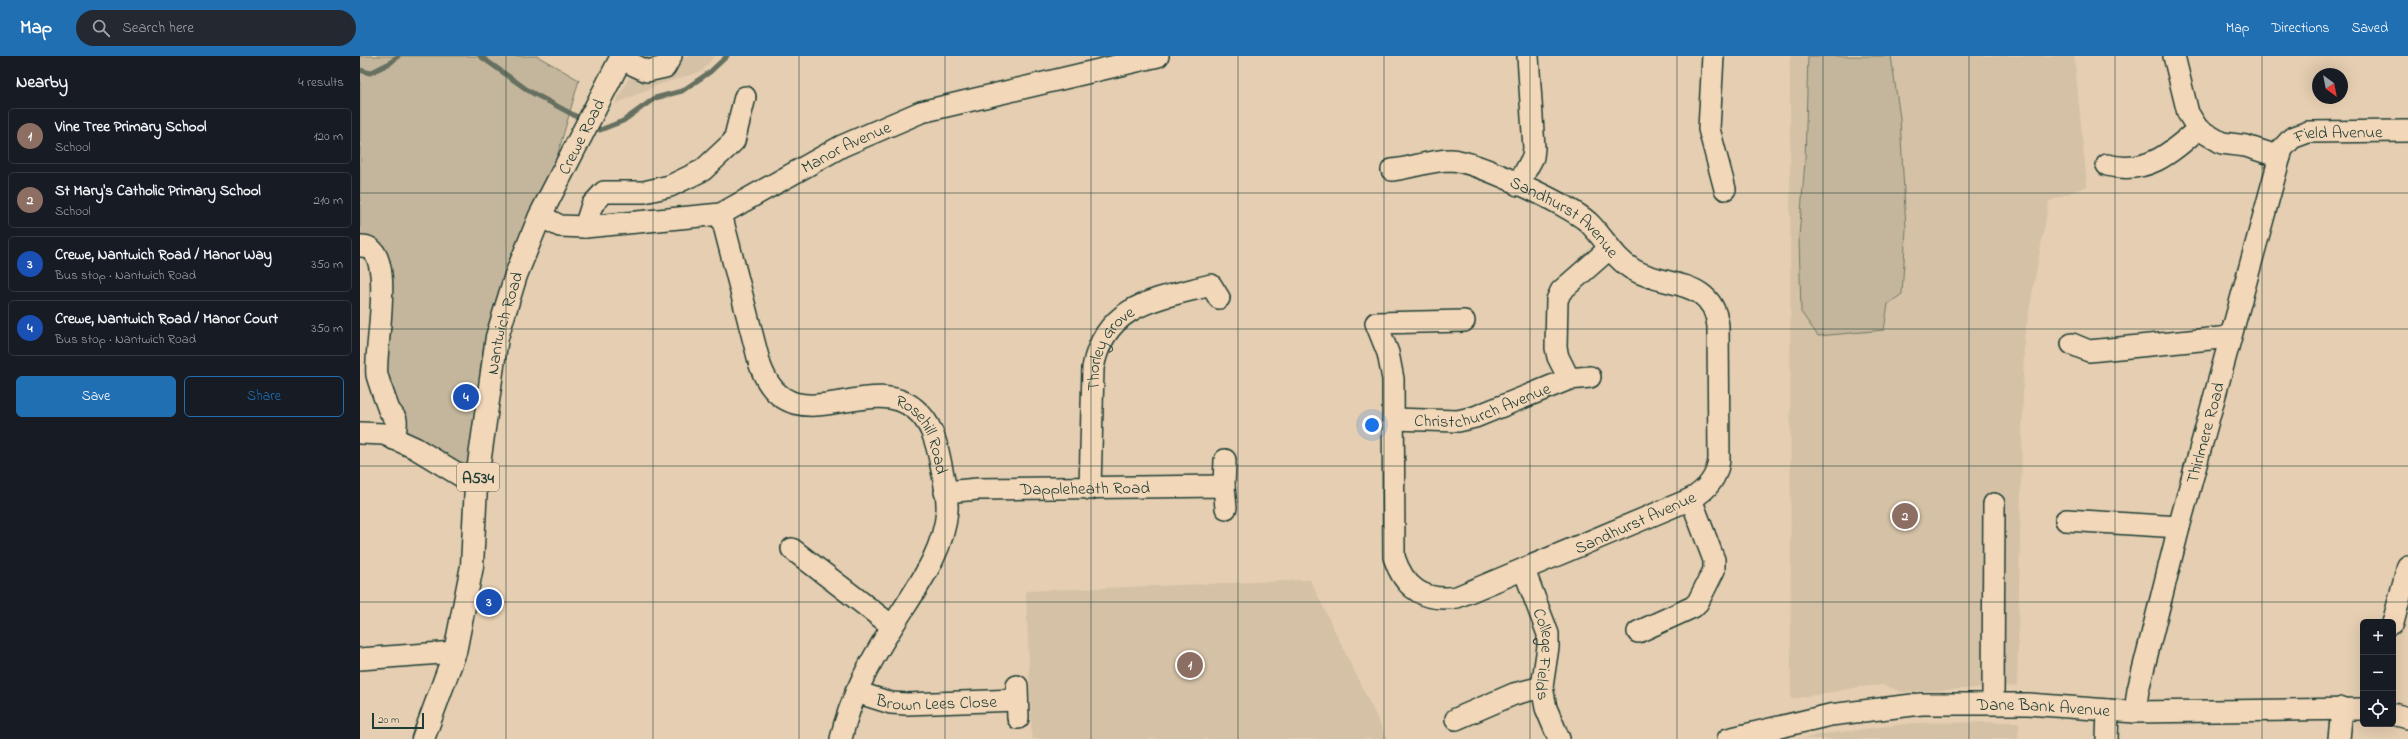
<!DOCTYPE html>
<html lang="en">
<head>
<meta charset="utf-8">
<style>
  body { margin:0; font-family:"Indie Flower",sans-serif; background:#242831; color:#f1f3f6 }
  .controls { position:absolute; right:12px; bottom:12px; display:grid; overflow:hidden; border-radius:6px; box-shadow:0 4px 16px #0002 }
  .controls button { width:36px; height:36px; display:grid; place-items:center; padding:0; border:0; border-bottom:1px solid #363941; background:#171b24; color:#f1f3f6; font:20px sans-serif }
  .compass { position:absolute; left:1952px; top:12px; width:36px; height:36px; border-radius:50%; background:#171b24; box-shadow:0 4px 16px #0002; rotate:148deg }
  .scale { position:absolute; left:12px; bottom:10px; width:52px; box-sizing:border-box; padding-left:4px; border:2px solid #1f3d34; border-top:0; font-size:11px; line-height:14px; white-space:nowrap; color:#1f3d34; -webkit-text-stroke:3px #f2d7b9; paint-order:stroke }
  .you { position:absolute; left:1012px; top:369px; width:14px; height:14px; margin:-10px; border:3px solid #fff; border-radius:50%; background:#1a73e8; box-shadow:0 0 0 6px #1a73e833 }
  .badge { display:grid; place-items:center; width:26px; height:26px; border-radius:50%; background:#1f6fb2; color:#fff; font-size:13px; font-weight:700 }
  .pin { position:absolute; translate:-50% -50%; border:2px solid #fff; box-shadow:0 1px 4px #0006 }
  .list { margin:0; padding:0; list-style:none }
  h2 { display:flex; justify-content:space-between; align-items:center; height:52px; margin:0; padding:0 16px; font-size:17px }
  h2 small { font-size:13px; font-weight:400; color:#9ea1a6 }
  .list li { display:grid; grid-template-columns:26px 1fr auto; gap:12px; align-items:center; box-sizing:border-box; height:56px; margin:0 8px 8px; padding:0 8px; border:1px solid #363941; border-radius:6px }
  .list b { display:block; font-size:15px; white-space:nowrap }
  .list p { margin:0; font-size:13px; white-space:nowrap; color:#9ea1a6 }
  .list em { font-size:13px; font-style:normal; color:#9ea1a6 }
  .actions { display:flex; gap:8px; padding:12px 16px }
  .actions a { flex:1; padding:9px 0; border:1px solid #1f6fb2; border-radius:6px; text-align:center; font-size:14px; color:#1f6fb2 }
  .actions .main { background:#1f6fb2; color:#fff }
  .icon { flex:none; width:22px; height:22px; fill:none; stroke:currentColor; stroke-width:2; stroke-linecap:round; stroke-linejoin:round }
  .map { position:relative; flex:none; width:2048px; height:683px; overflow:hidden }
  header { display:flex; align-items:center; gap:24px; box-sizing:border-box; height:56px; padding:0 20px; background:#1f6fb2; color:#fff }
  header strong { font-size:19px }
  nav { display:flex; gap:22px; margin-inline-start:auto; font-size:14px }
  .search { width:280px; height:36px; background:#242831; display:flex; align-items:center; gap:10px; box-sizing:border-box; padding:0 14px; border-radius:22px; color:#9ea1a6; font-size:15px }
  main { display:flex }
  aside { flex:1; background:#171b24 }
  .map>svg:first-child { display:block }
</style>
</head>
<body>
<header>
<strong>Map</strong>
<div class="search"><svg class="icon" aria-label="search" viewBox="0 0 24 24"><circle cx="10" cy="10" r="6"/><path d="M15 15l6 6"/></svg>Search here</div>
<nav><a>Map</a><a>Directions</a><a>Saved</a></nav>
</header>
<main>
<aside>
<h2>Nearby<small>4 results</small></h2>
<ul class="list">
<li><span class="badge" style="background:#8d6e63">1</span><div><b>Vine Tree Primary School</b><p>School</p></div><em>120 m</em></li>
<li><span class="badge" style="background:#8d6e63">2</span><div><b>St Mary's Catholic Primary School</b><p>School</p></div><em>210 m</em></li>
<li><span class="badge" style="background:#1a4fb4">3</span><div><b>Crewe, Nantwich Road / Manor Way</b><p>Bus stop · Nantwich Road</p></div><em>350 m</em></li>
<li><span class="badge" style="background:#1a4fb4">4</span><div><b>Crewe, Nantwich Road / Manor Court</b><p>Bus stop · Nantwich Road</p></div><em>350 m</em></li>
</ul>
<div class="actions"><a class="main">Save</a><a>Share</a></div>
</aside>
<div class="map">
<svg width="2048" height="683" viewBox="0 0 2048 683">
  <rect width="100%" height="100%" fill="#e5ceb1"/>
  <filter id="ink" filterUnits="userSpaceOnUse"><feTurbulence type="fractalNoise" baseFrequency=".025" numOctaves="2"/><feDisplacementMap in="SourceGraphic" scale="8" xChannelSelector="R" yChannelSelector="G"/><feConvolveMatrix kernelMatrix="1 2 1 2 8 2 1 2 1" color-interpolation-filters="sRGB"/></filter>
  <g filter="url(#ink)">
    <path fill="#d4c1a6" d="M 281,0 L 354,0 L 342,15 L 295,30 L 255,48 Z
      M 1430,0 L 1714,0 L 1727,130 L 1689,145 L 1664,282 L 1657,630 L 1542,636 L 1523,629 L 1499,631 L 1431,643 Z
      M 950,524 L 1027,683 L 672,683 L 666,535 Z
      M 1659,666 L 1658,683 L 1444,683 L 1457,679 L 1553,667 Z"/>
    <path fill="#c4b69c" stroke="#727a68" d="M 0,0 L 177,0 L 219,24 L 180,160 L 131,300 L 117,412 L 24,378 L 17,318 L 15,195 L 0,189 Z
      M 1448,0 L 1531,0 L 1540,62 L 1546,173 L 1542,238 L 1528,248 L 1524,274 L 1458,280 L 1441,256 L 1439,181 L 1445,105 Z"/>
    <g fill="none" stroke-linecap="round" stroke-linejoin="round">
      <path stroke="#657060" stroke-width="5" d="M 120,0 L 169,35 L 223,64
        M 0,14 L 10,17 L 30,7 L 38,0
        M 231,69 L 240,74 L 263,65 L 295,42 L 322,35 L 350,16 L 367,0"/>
      <g stroke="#1f3d34" stroke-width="24">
        <g id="minor">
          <path d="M 1353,0 L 1349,73 L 1365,133"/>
          <path d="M 1814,0 L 1828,57 L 1838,73 L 1862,87 L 1886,90 L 1920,101"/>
          <path d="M 261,3 L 287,15 L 305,11 L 311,0"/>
          <path d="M 1747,109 C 1786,119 1810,98 1838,73"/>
          <path id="s1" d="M 1032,114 C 1051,112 1071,104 1091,104 C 1116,105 1209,149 1228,166 C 1244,181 1254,203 1274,214 C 1304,232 1353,221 1358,270 L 1359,404 C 1357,422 1347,434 1331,443 L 1097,541 C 1064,546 1044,532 1034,501 L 1033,323 L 1028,297 L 1016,267 L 1104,265"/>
          <path d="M 1158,129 L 1173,101 L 1174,92 L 1168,0"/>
          <path id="s2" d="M 361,158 L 400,309 C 429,392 508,314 555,353 C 571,366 576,385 580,404 C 583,420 588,438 587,454 C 584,498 554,535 532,571 C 510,606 490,642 481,683"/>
          <path id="s3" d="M 180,160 L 200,170 L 225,171 L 361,158 L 482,90 L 561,56 L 798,0"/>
          <path d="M 225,171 L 232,149 L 244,136 L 284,136 L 310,130 L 343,114 L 374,85 L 385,41"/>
          <path d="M 0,190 C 39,187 13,296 17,319 C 20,330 25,343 29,354 C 31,357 35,361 36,364 C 37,370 35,378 34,383"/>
          <path d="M 1712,288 L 1729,295 L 1870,281"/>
          <path d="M 1209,323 L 1230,321"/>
          <path id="s4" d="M 1033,363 L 1098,365 L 1115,361 L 1209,323 L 1198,301 L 1196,292 L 1197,244 L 1201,235 L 1250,192"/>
          <path d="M 0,377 L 24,378 L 55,392 L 116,429"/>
          <path d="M 864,430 L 865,404"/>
          <path id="s5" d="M 730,433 L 733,312 C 745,247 798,243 851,229 L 859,242"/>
          <path id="s6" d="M 585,436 L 618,433 L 864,430 L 866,452"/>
          <path d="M 1706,464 L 1819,471"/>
          <path d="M 432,493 L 532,570"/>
          <path id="s7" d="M 1164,514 L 1188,578 L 1188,591 L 1182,631 L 1186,652 L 1199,683"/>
          <path d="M 2033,567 L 2048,510"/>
          <path d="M 1278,576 L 1333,551 L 1338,546 L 1354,514 L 1354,504 L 1331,443"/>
          <path d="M 0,603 L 95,596"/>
          <path d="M 657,630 L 658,662"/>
          <path id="s8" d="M 496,636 L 531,647 L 547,648 L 657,644"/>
          <path d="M 1633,647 L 1634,448"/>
          <path id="s9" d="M 1775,656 L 1778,634 L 1819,471 L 1922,93 L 1932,82 L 1948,76 L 2048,75"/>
          <path d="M 2033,658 L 2048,662"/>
          <path d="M 1096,663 L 1154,638 L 1182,631"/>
          <path id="s10" d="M 1368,683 L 1470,659 L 1561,648 L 1668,648 L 1775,656 L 2003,653"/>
          <path d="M 1747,683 L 1748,654"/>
          <path d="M 1979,683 L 1982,652"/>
        </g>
      </g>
      <g stroke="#1f3d34" stroke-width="25">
        <g id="major">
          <path id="s11" d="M 63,683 L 95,596 L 112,510 L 116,429 L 137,281 L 156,219 L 180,160 L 262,0"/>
        </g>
      </g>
      <use href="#minor" stroke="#f2d7b9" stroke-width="21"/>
      <use href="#major" stroke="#f2d7b9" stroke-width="22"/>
    </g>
  </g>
  <path fill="none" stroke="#1f3d34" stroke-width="1" stroke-opacity="0.55" d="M 146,0 L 146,683M 293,0 L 293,683M 439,0 L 439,683M 585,0 L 585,683M 731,0 L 731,683M 878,0 L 878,683M 1024,0 L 1024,683M 1170,0 L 1170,683M 1317,0 L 1317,683M 1463,0 L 1463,683M 1609,0 L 1609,683M 1755,0 L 1755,683M 1902,0 L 1902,683M 0,137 L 2048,137M 0,273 L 2048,273M 0,410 L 2048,410M 0,546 L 2048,546"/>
  <g text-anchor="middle" stroke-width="4" stroke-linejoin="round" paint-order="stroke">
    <rect fill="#f2d7b9" stroke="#5e6b5c" stroke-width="1" x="97" y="407" width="42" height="28" rx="3"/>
    <g font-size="16" font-weight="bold" fill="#1f3d34">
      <text x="118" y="427">A534</text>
    </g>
    <g font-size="17" fill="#1f3d34" stroke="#f2d7b9">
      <text dy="6" stroke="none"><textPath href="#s11" startOffset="629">Crewe Road</textPath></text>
      <text dy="6" stroke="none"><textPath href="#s9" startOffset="644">Field Avenue</textPath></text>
      <text dy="6" stroke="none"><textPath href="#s3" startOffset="326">Manor Avenue</textPath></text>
      <text dy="6" stroke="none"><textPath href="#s1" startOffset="189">Sandhurst Avenue</textPath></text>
      <text dy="6" stroke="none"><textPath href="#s11" startOffset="426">Nantwich Road</textPath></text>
      <text dy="6" stroke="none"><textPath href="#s5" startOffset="146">Thorley Grove</textPath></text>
      <text dy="6" stroke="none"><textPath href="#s4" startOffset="92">Christchurch Avenue</textPath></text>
      <text dy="6" stroke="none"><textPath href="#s9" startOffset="288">Thirlmere Road</textPath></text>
      <text dy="6" stroke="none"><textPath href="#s2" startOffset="359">Rosehill Road</textPath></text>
      <text dy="6" stroke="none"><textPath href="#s6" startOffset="140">Dappleheath Road</textPath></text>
      <text transform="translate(1275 466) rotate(-24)" y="6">Sandhurst Avenue</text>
      <text dy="6" stroke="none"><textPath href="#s7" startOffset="88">College Fields</textPath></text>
      <text dy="6" stroke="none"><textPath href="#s8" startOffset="82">Brown Lees Close</textPath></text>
      <text dy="6" stroke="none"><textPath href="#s10" startOffset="319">Dane Bank Avenue</textPath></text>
    </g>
  </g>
</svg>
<div class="controls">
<button>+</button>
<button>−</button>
<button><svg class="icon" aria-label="locate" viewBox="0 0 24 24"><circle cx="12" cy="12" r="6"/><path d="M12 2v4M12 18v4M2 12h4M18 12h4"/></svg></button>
</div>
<svg class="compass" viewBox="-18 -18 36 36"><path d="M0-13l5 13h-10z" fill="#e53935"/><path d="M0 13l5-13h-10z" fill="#9ea1a6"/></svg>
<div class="scale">20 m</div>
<div class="you"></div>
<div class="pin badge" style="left:830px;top:609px;background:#8d6e63">1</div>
<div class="pin badge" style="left:1545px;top:460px;background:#8d6e63">2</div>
<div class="pin badge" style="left:129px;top:546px;background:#1a4fb4">3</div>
<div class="pin badge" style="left:106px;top:341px;background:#1a4fb4">4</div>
</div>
</main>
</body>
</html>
